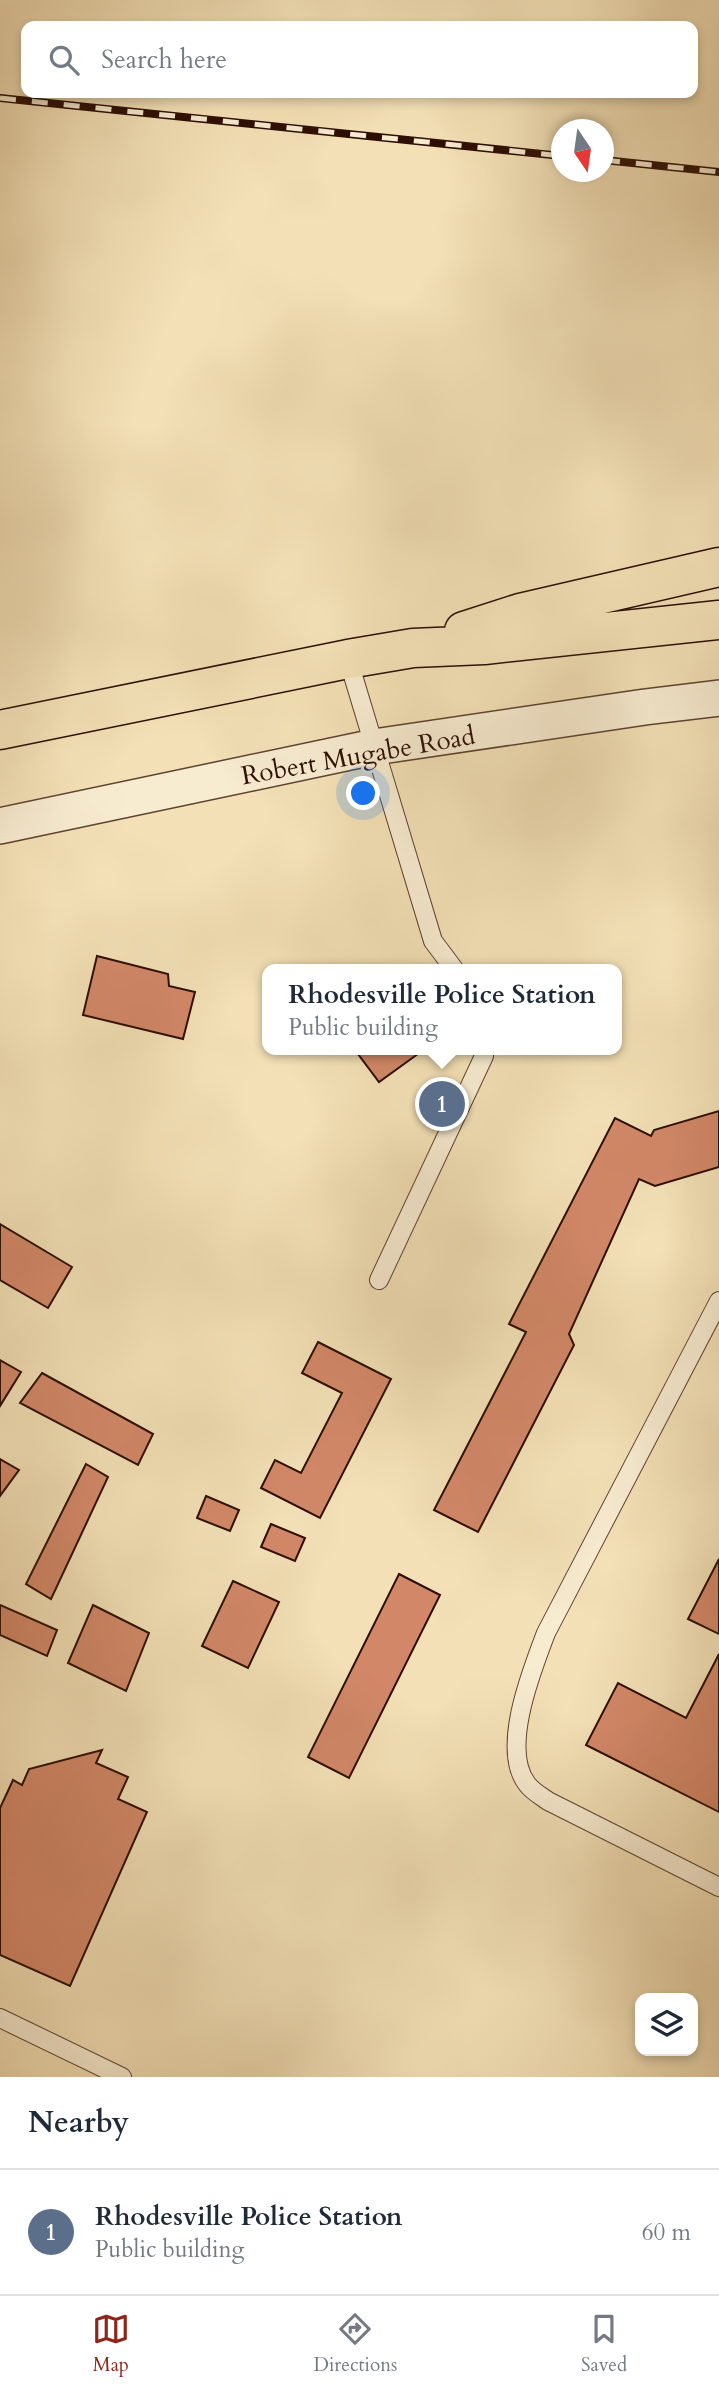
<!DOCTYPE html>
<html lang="en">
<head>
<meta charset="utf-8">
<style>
  body { margin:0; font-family:Cardo,serif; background:#f6f6f7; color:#1f2937 }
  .controls { position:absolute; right:21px; bottom:21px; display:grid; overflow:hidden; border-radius:14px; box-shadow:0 4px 10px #0003 }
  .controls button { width:63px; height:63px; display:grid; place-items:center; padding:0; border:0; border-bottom:2px solid #e0e1e3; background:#fff; color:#1f2937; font:35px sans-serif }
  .compass { position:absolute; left:551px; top:119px; width:63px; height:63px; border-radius:50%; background:#fff; box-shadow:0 4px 10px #0003; rotate:167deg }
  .you { position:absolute; left:364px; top:794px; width:24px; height:24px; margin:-18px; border:5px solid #fff; border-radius:50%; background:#1a73e8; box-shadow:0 0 0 10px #1a73e833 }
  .badge { display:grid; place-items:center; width:46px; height:46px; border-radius:50%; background:#8f2418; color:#fff; font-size:23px; font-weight:700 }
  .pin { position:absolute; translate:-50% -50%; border:4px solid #fff; box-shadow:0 2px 7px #0006 }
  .popup { position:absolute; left:262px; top:964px; width:360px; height:91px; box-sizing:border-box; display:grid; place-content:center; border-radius:14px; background:#fff; filter:drop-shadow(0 2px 5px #0005); font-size:23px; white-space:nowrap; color:#747a83 }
  .popup b { font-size:26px; color:#1f2937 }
  .popup::after { content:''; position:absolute; left:50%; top:100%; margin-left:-14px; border:14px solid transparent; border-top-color:#fff }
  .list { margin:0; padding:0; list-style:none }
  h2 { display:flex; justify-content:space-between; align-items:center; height:91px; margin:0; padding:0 28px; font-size:30px }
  h2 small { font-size:23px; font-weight:400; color:#747a83 }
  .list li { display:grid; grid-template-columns:46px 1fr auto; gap:21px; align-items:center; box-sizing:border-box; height:126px; padding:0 28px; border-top:2px solid #e0e1e3 }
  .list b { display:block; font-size:26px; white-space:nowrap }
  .list p { margin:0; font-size:23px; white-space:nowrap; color:#747a83 }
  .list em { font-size:23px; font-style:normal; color:#747a83 }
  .icon { flex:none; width:38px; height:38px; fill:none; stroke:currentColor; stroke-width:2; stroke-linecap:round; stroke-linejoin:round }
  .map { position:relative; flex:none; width:719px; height:2077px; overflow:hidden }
  .search { position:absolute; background:#fff; box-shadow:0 4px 10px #0003; left:21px; right:21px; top:21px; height:77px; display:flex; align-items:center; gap:18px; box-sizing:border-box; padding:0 24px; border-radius:14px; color:#747a83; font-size:26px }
  .sheet { height:217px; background:#fff }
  nav { display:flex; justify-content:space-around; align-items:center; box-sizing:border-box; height:98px; border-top:2px solid #e0e1e3; background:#fff; font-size:19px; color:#747a83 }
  nav a { display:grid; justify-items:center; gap:4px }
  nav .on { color:#8f2418 }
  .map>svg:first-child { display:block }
</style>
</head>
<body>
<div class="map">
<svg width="719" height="2077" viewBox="0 0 719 2077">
  <rect width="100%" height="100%" fill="#f3e0b6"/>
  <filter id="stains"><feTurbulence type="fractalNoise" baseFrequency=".00286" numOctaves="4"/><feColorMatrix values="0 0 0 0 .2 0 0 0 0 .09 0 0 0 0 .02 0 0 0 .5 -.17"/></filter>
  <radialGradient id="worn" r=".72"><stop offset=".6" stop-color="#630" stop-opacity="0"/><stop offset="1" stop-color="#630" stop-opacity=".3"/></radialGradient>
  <path fill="#d28868" stroke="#2d0e03" stroke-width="2" d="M 97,956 L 168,974 L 169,986 L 195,992 L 183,1039 L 83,1015 Z
    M 355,1050 L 421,1050 L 422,1051 L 379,1082 Z
    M 719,1111 L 719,1167 L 655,1186 L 639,1179 L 569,1334 L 574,1345 L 478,1532 L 434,1510 L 526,1332 L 509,1324 L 615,1118 L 651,1136 L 654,1130 Z
    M 0,1224 L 72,1267 L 48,1308 L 0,1280 Z
    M 318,1342 L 391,1379 L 320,1518 L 261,1488 L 275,1460 L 301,1473 L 342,1393 L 302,1373 Z
    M 0,1360 L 21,1372 L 0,1406 Z
    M 42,1373 L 153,1434 L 138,1465 L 20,1403 Z
    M 0,1459 L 19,1470 L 0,1496 Z
    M 86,1464 L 108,1477 L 51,1599 L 26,1584 Z
    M 206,1496 L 239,1510 L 230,1531 L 197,1518 Z
    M 271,1524 L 305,1538 L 295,1561 L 261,1547 Z
    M 719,1559 L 719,1634 L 688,1619 Z
    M 399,1574 L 440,1595 L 349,1778 L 308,1757 Z
    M 233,1581 L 279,1602 L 248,1668 L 202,1646 Z
    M 0,1605 L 57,1630 L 47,1656 L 0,1635 Z
    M 93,1605 L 149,1633 L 126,1691 L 68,1663 Z
    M 719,1654 L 719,1812 L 586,1745 L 618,1683 L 686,1718 Z
    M 102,1750 L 96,1763 L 128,1777 L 118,1799 L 147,1812 L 70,1986 L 0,1955 L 0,1808 L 13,1780 L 22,1785 L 29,1769 Z"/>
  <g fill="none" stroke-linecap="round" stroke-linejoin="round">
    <g stroke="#5e4230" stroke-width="20">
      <path id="service" d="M 348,659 L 433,941 L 454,969
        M 379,1280 L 484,1056 L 483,1050
        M 719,1301 L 546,1633 C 532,1670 500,1749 527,1784 C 532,1791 541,1796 548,1801 L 719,1887
        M 0,2018 L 122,2077"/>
    </g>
    <g stroke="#5e4230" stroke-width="38">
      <path id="minor" d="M 0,826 L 374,747 L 645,707 L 719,698"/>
    </g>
    <g stroke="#2d0e03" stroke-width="41">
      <path id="primary" d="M 464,631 L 520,613 L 719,567
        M 0,730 L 348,659 L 413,648 L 484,645 L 719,620"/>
    </g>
    <use href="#service" stroke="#f7ebd0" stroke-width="18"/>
    <use href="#minor" stroke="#f7ebd0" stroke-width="35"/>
    <use href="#primary" stroke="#f3e0b6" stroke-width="38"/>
    <g stroke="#2d0e03" stroke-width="8">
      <path id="rail" d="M 0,98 L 562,156
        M 604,160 L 719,172"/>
    </g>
    <use href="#rail" stroke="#f7ebd0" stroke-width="5" stroke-dasharray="16" stroke-linecap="butt"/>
  </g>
  <g text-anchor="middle" stroke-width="6" stroke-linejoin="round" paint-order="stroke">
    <g font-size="26" fill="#2d0e03" stroke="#f7ebd0">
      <text transform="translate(358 755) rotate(-10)" y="9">Robert Mugabe Road</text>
    </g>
  </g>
  <rect width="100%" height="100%" filter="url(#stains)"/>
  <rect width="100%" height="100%" fill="url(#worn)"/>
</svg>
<div class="controls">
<button><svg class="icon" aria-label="layers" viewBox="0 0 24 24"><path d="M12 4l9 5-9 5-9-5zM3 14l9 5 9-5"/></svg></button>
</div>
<svg class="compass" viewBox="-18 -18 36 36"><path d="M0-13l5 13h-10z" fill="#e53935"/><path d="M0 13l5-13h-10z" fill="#747a83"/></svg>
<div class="you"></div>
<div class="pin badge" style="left:442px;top:1104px;background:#5c6f8a">1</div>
<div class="popup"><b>Rhodesville Police Station</b>Public building</div>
<div class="search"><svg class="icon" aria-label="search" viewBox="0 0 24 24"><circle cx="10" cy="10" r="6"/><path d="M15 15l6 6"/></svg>Search here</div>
</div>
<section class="sheet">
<h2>Nearby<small></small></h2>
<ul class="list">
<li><span class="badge" style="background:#5c6f8a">1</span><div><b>Rhodesville Police Station</b><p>Public building</p></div><em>60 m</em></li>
</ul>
</section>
<nav>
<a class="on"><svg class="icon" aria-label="map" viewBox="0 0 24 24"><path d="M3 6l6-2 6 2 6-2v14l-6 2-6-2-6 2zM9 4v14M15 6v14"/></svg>Map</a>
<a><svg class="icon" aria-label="directions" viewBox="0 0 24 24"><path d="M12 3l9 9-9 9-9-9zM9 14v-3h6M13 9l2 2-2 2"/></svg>Directions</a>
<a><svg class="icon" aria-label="saved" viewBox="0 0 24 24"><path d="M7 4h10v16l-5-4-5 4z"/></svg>Saved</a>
</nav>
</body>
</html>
